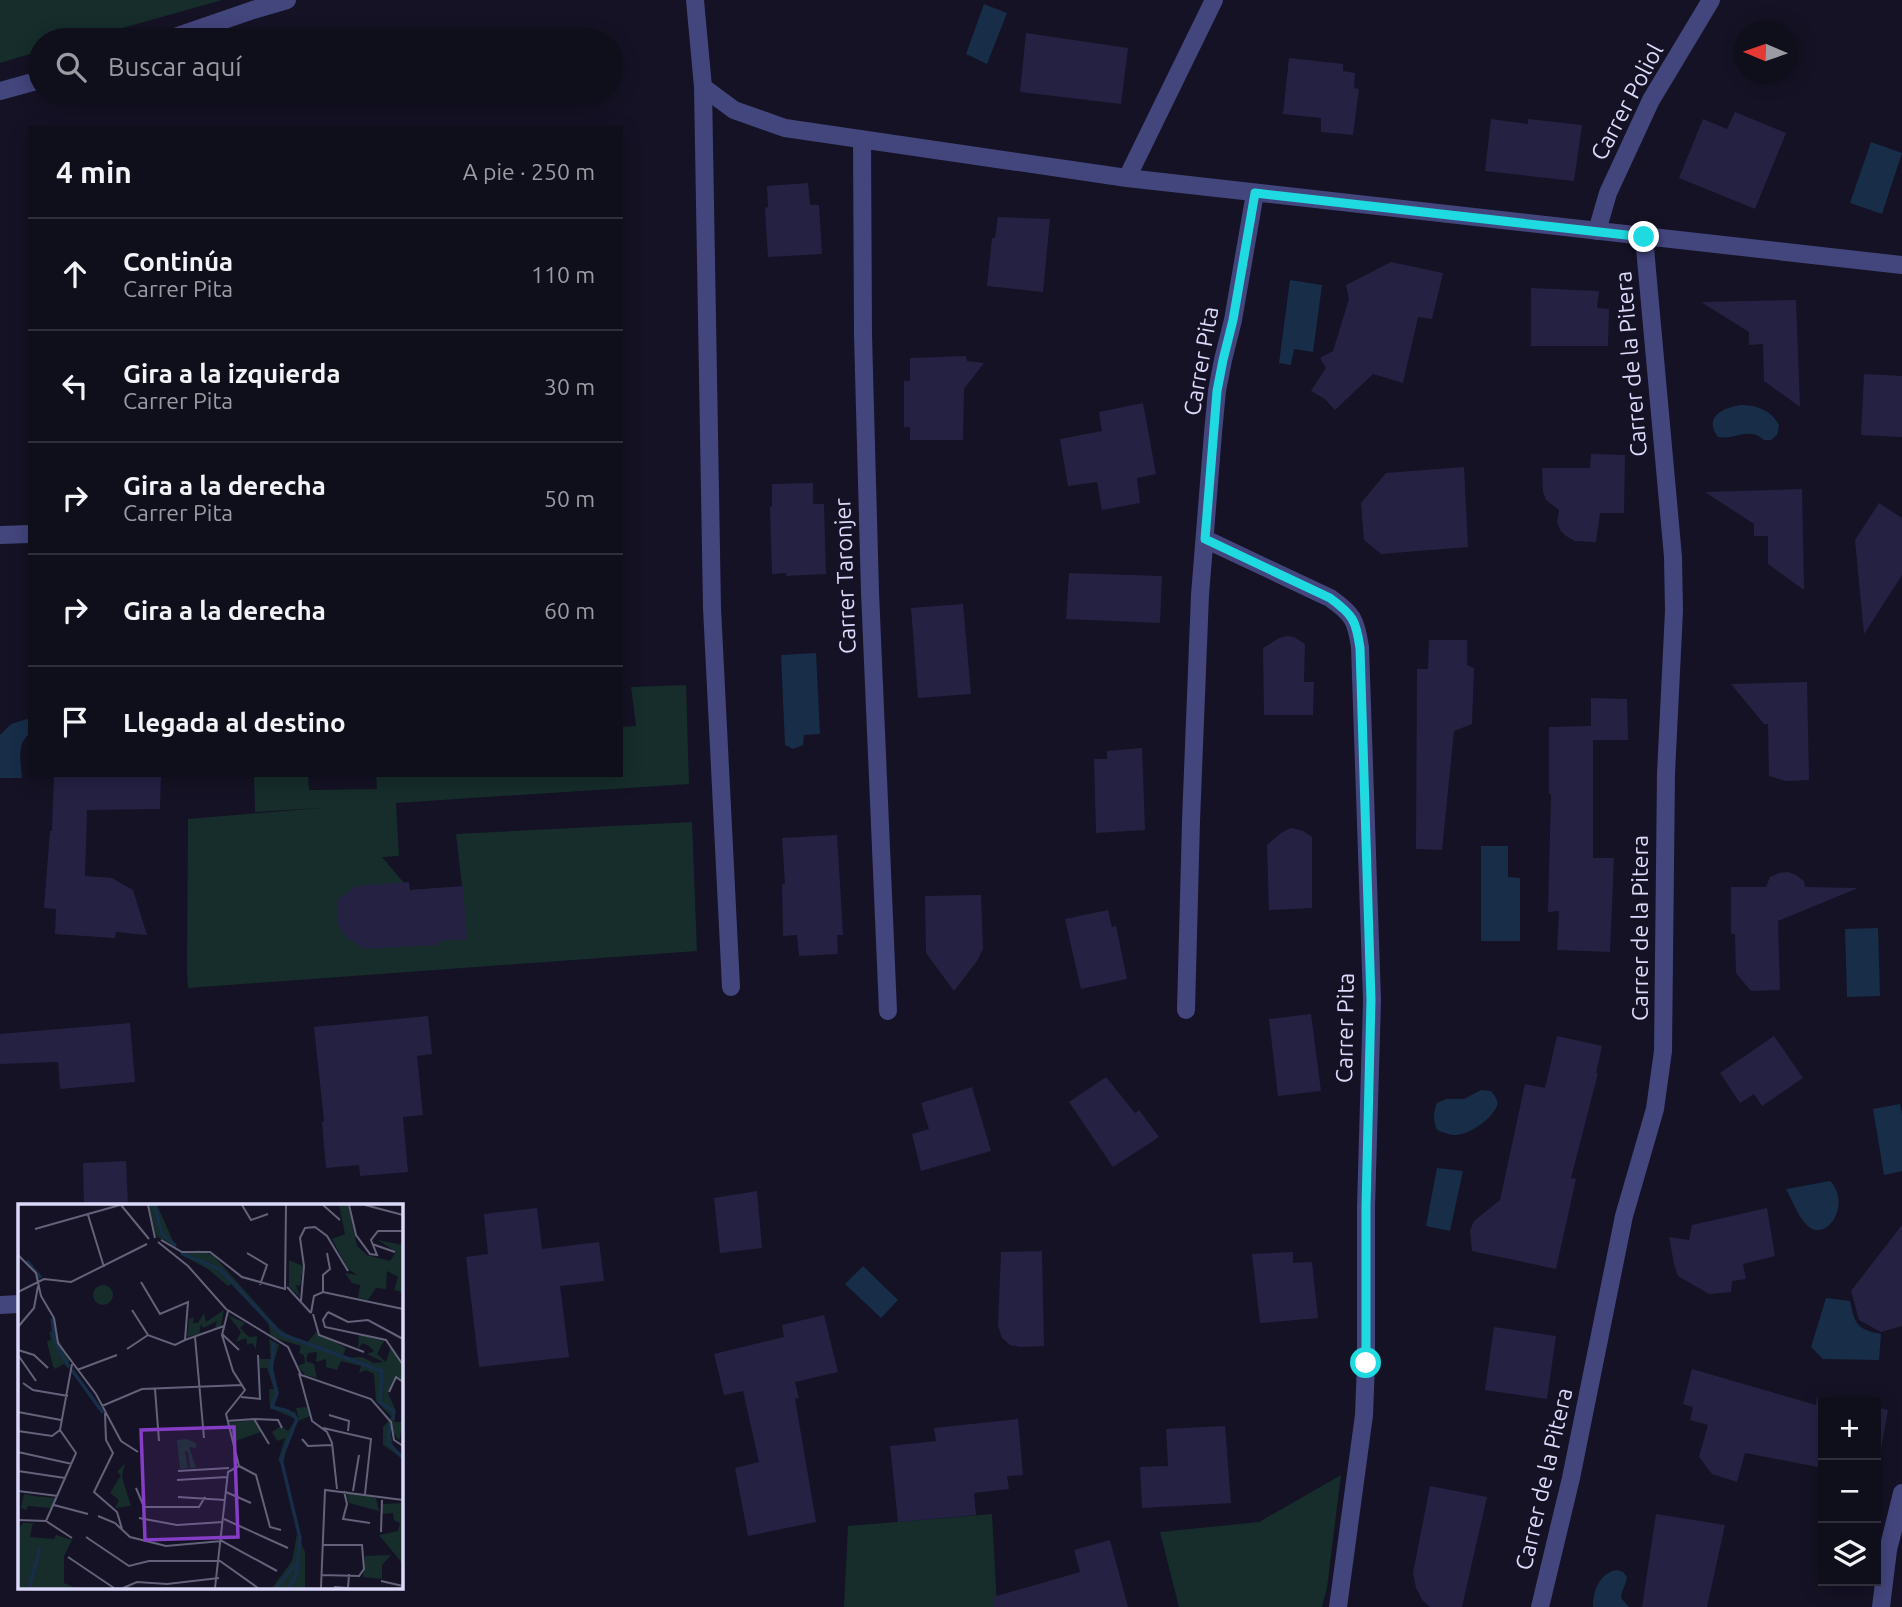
<!DOCTYPE html>
<html lang="es">
<head>
<meta charset="utf-8">
<style>
  body { margin:0; font-family:Ubuntu,sans-serif; background:#181724; color:#f1f3f6 }
  .controls { position:absolute; right:21px; bottom:21px; display:grid; overflow:hidden; border-radius:0px; box-shadow:0 4px 18px #0003 }
  .controls button { width:63px; height:63px; display:grid; place-items:center; padding:0; border:0; border-bottom:2px solid #2f2e3a; background:#0f0e1b; color:#f1f3f6; font:35px sans-serif }
  .compass { position:absolute; left:1734px; top:21px; width:63px; height:63px; border-radius:50%; background:#0f0e1b; box-shadow:0 4px 18px #0003; rotate:272deg }
  .stop { position:absolute; width:21px; height:21px; margin:-16px; border:5px solid #1fdae1; border-radius:50%; background:#fff }
  .stop.end { background:#1fdae1; border-color:#fff; box-shadow:0 2px 7px #0008 }
  .list { margin:0; padding:0; list-style:none }
  h2 { display:flex; justify-content:space-between; align-items:center; height:91px; margin:0; padding:0 28px; font-size:30px }
  h2 small { font-size:23px; font-weight:400; color:#9b9ca3 }
  .list li { display:grid; grid-template-columns:46px 1fr auto; gap:21px; align-items:center; box-sizing:border-box; height:112px; padding:0 28px; border-top:2px solid #2f2e3a }
  .list b { display:block; font-size:26px; white-space:nowrap }
  .list p { margin:0; font-size:23px; white-space:nowrap; color:#9b9ca3 }
  .list em { font-size:23px; font-style:normal; color:#9b9ca3 }
  .icon { flex:none; width:38px; height:38px; fill:none; stroke:currentColor; stroke-width:2; stroke-linecap:round; stroke-linejoin:round }
  .map { position:relative; flex:none; width:1902px; height:1607px; overflow:hidden }
  .search { position:absolute; background:#0f0e1b; box-shadow:0 4px 18px #0003; left:28px; top:28px; width:595px; height:77px; display:flex; align-items:center; gap:18px; box-sizing:border-box; padding:0 24px; border-radius:38px; color:#9b9ca3; font-size:26px }
  .panel { position:absolute; background:#0f0e1b; box-shadow:0 4px 18px #0003; left:28px; top:126px; width:595px; height:651px; border-radius:0px }
  .map>svg:first-child { display:block }
</style>
</head>
<body>
<div class="map">
<svg width="1902" height="1607" viewBox="0 0 1902 1607">
  <rect width="100%" height="100%" fill="#141224"/>
  <path fill="#162d2b" d="M 0,0 L 222,0 L 80,40 L 40,40 L 40,51 L 0,63 Z
    M 686,685 L 689,784 L 396,803 L 399,856 L 382,857 L 410,890 L 462,887 L 456,834 L 692,822 L 697,951 L 188,988 L 187,970 L 188,819 L 320,808 L 255,812 L 254,775 L 308,775 L 309,790 L 377,789 L 376,775 L 621,775 L 621,727 L 636,726 L 631,687 Z
    M 1341,1475 L 1327,1588 L 1322,1607 L 1179,1607 L 1160,1532 L 1259,1522 Z
    M 992,1514 L 997,1607 L 844,1607 L 848,1526 Z"/>
  <path fill="#172d48" d="M 984,4 L 1007,13 L 987,64 L 966,54 Z
    M 391,93 L 430,93 L 430,97 L 389,102 Z
    M 1871,142 L 1902,153 L 1882,214 L 1850,203 Z
    M 1290,280 L 1322,285 L 1313,352 L 1294,349 L 1291,365 L 1279,363 Z
    M 1740,405 C 1757,405 1771,410 1779,425 L 1777,435 L 1771,440 L 1764,440 C 1749,426 1735,440 1718,437 C 1703,417 1723,408 1740,405 Z
    M 816,653 L 820,734 L 804,735 L 803,745 L 793,749 L 785,745 L 781,655 Z
    M 27,719 L 30,719 L 30,733 C 16,744 21,762 22,778 L 0,778 L 0,735 L 11,724 Z
    M 1481,846 L 1508,846 L 1508,877 L 1520,878 L 1520,941 L 1481,941 Z
    M 1878,928 L 1880,996 L 1847,997 L 1845,929 Z
    M 1481,1090 L 1491,1091 C 1494,1095 1499,1100 1497,1106 C 1492,1119 1468,1136 1454,1135 C 1449,1135 1443,1132 1437,1130 C 1433,1120 1433,1113 1437,1103 L 1446,1099 L 1464,1099 Z
    M 1900,1104 L 1902,1114 L 1902,1171 L 1884,1175 L 1873,1109 Z
    M 1437,1168 L 1463,1171 L 1450,1231 L 1426,1226 Z
    M 1830,1181 C 1853,1204 1825,1247 1805,1223 C 1797,1214 1792,1200 1786,1189 Z
    M 863,1266 L 898,1300 L 881,1318 L 845,1284 Z
    M 1826,1298 L 1850,1301 C 1855,1325 1857,1329 1881,1334 L 1879,1360 L 1823,1359 L 1811,1347 Z
    M 1617,1570 L 1623,1572 L 1627,1577 C 1626,1585 1622,1589 1621,1598 L 1629,1607 L 1593,1607 C 1593,1591 1599,1573 1617,1570 Z"/>
  <path fill="#252143" d="M 1026,33 L 1128,48 L 1121,104 L 1020,92 Z
    M 1289,58 L 1343,64 L 1343,71 L 1355,73 L 1354,88 L 1359,89 L 1353,135 L 1321,132 L 1321,118 L 1283,114 Z
    M 1735,112 L 1786,133 L 1755,209 L 1679,178 L 1703,119 L 1727,129 Z
    M 1491,119 L 1528,124 L 1528,119 L 1582,125 L 1574,181 L 1485,171 Z
    M 808,183 L 810,205 L 819,205 L 822,254 L 768,257 L 765,208 L 768,207 L 767,186 Z
    M 998,217 L 1050,219 L 1043,292 L 987,286 L 992,238 L 995,238 Z
    M 1391,262 L 1443,273 L 1432,319 L 1418,317 L 1403,383 L 1373,374 L 1335,410 L 1325,399 L 1311,391 L 1326,368 L 1320,358 L 1333,351 L 1349,299 L 1346,285 Z
    M 1531,288 L 1599,291 L 1597,308 L 1609,309 L 1608,346 L 1531,346 Z
    M 1796,300 L 1800,407 L 1764,381 L 1763,344 L 1749,345 L 1749,332 L 1701,302 Z
    M 966,356 L 967,361 L 984,363 L 964,389 L 963,440 L 910,440 L 910,427 L 904,427 L 904,381 L 910,381 L 910,358 Z
    M 1864,374 L 1902,376 L 1902,437 L 1861,435 Z
    M 1143,403 L 1156,474 L 1137,478 L 1140,503 L 1102,510 L 1097,482 L 1068,486 L 1060,439 L 1102,431 L 1099,412 Z
    M 1591,454 L 1625,455 L 1624,513 L 1600,513 L 1596,542 L 1575,541 L 1566,536 L 1560,530 L 1557,522 L 1559,510 L 1546,500 L 1543,492 L 1542,468 L 1590,468 Z
    M 1464,467 L 1468,547 L 1381,554 L 1364,540 L 1361,503 L 1386,473 Z
    M 813,483 L 813,504 L 824,504 L 826,574 L 786,576 L 787,573 L 772,574 L 770,507 L 772,507 L 772,484 Z
    M 1802,489 L 1804,590 L 1768,564 L 1768,536 L 1754,536 L 1754,524 L 1705,492 Z
    M 1879,503 L 1902,518 L 1902,575 L 1864,634 L 1855,540 Z
    M 1069,573 L 1162,576 L 1160,623 L 1066,619 Z
    M 963,604 L 971,694 L 918,698 L 911,608 Z
    M 1287,636 L 1294,637 L 1305,644 L 1304,682 L 1314,682 L 1313,715 L 1264,715 L 1263,648 L 1279,638 Z
    M 1429,640 L 1467,640 L 1467,665 L 1474,668 L 1472,724 L 1454,731 L 1442,850 L 1416,849 L 1417,669 L 1428,669 Z
    M 1807,682 L 1809,780 L 1785,781 L 1769,776 L 1768,724 L 1764,724 L 1731,684 Z
    M 1591,698 L 1627,699 L 1628,740 L 1593,740 L 1593,858 L 1614,858 L 1610,952 L 1557,950 L 1559,911 L 1548,912 L 1551,794 L 1549,794 L 1549,727 L 1591,726 Z
    M 1142,748 L 1145,830 L 1096,833 L 1094,759 L 1107,759 L 1107,751 Z
    M 54,775 L 161,775 L 160,809 L 87,810 L 85,876 L 112,878 L 133,890 L 147,935 L 116,932 L 115,938 L 55,934 L 56,909 L 44,908 L 50,831 L 52,831 Z
    M 1291,828 L 1303,831 L 1312,837 L 1312,908 L 1269,910 L 1267,845 L 1281,833 Z
    M 837,835 L 843,935 L 837,935 L 838,954 L 799,956 L 797,935 L 783,936 L 782,884 L 785,884 L 782,838 Z
    M 1788,872 L 1796,875 L 1804,881 L 1805,887 L 1858,888 L 1778,921 L 1780,990 L 1751,991 L 1736,973 L 1735,934 L 1731,934 L 1731,887 L 1766,887 L 1770,877 L 1779,873 Z
    M 409,882 L 410,890 L 463,886 L 467,939 L 440,941 L 438,945 L 365,949 L 347,938 L 341,930 L 337,922 L 337,900 L 356,886 Z
    M 981,895 L 983,949 L 977,961 L 954,991 L 926,953 L 925,896 Z
    M 1108,910 L 1112,927 L 1116,926 L 1127,979 L 1081,989 L 1065,919 Z
    M 1311,1014 L 1321,1091 L 1278,1096 L 1269,1019 Z
    M 428,1016 L 432,1054 L 417,1056 L 423,1115 L 403,1117 L 408,1172 L 360,1176 L 359,1165 L 326,1168 L 322,1122 L 324,1121 L 314,1027 Z
    M 130,1023 L 135,1082 L 60,1089 L 58,1062 L 0,1064 L 0,1034 Z
    M 1557,1036 L 1602,1046 L 1596,1073 L 1598,1073 L 1571,1178 L 1576,1179 L 1556,1269 L 1472,1251 L 1470,1230 L 1474,1221 L 1500,1200 L 1525,1084 L 1545,1088 Z
    M 1774,1036 L 1803,1078 L 1762,1106 L 1754,1094 L 1740,1103 L 1720,1073 Z
    M 1106,1077 L 1135,1113 L 1139,1110 L 1159,1137 L 1113,1167 L 1069,1102 Z
    M 972,1087 L 991,1151 L 921,1171 L 912,1134 L 929,1129 L 921,1103 Z
    M 126,1161 L 128,1206 L 84,1206 L 83,1163 Z
    M 757,1191 L 762,1248 L 720,1253 L 714,1198 Z
    M 537,1208 L 542,1249 L 599,1242 L 604,1281 L 560,1286 L 569,1357 L 479,1367 L 466,1257 L 488,1254 L 484,1214 Z
    M 1767,1208 L 1775,1256 L 1743,1264 L 1746,1279 L 1732,1281 L 1731,1292 L 1709,1294 L 1678,1276 L 1674,1264 L 1669,1237 L 1689,1240 L 1692,1225 Z
    M 1902,1225 L 1902,1326 L 1881,1332 L 1859,1320 L 1851,1291 Z
    M 1042,1251 L 1044,1346 L 1020,1347 L 1010,1345 L 1002,1338 L 998,1326 L 1001,1252 Z
    M 1293,1252 L 1293,1263 L 1312,1262 L 1318,1318 L 1260,1323 L 1252,1254 Z
    M 824,1315 L 838,1372 L 795,1382 L 799,1398 L 795,1399 L 816,1522 L 748,1536 L 735,1468 L 759,1462 L 743,1391 L 724,1395 L 714,1354 L 784,1337 L 782,1325 Z
    M 1494,1327 L 1556,1336 L 1547,1399 L 1485,1390 Z
    M 1692,1369 L 1816,1405 L 1817,1397 L 1848,1402 L 1823,1402 L 1823,1468 L 1745,1453 L 1737,1482 L 1712,1474 L 1699,1457 L 1708,1425 L 1690,1420 L 1693,1407 L 1683,1404 Z
    M 1876,1407 L 1888,1410 L 1876,1477 Z
    M 1018,1419 L 1023,1475 L 1007,1476 L 1009,1489 L 974,1493 L 976,1515 L 898,1522 L 890,1446 L 936,1441 L 934,1428 Z
    M 1225,1426 L 1231,1503 L 1142,1508 L 1140,1467 L 1168,1466 L 1166,1429 Z
    M 1430,1486 L 1487,1497 L 1462,1607 L 1430,1607 L 1423,1601 L 1416,1588 L 1413,1573 Z
    M 1656,1514 L 1725,1525 L 1707,1607 L 1642,1607 Z
    M 1110,1540 L 1128,1607 L 994,1607 L 993,1597 L 1080,1572 L 1074,1550 Z"/>
  <g fill="none" stroke-linecap="round" stroke-linejoin="round">
    <path stroke="#43457d" stroke-width="18" d="M 695,0 L 703,87 L 734,110 L 785,128 L 1127,178 L 1902,265
      M 166,40 L 253,10 L 287,0
      M 703,87 L 712,608 L 731,987
      M 0,91 L 40,80
      M 862,139 L 863,335 L 870,592 L 888,1011
      M 1127,178 L 1214,0
      M 1597,231 L 1608,193 L 1651,100 L 1711,0
      M 0,535 L 30,534
      M 1205,539 L 1330,598 C 1353,614 1356,620 1360,647 L 1372,1000 L 1366,1207 L 1366,1363 L 1364,1415 L 1338,1607
      M 1186,1010 L 1191,821 L 1200,595 L 1213,433 L 1217,391 L 1223,360 L 1233,320 L 1255,193
      M 0,1305 L 19,1304
      M 1540,1607 L 1571,1478 L 1624,1216 L 1655,1109 L 1663,1051 L 1666,773 L 1674,611 L 1673,557 L 1644,237
      M 1881,1607 L 1888,1550 L 1902,1493"/>
  </g>
  <g fill="none" stroke-linecap="round" stroke-linejoin="round">
    <path stroke="#1fdae1" stroke-width="9" d="M 1366,1363 L 1366,1207 L 1371,1000 L 1360,648 C 1356,620 1353,615 1330,598 L 1205,539 L 1217,391 L 1223,360 L 1233,320 L 1255,193 L 1644,237"/>
  </g>
  <g text-anchor="middle" stroke-width="5" stroke-linejoin="round" paint-order="stroke">
    <g font-size="23" fill="#dcdafa" stroke="#141224">
      <text transform="translate(1627 102) rotate(-62)" y="8">Carrer Poliol</text>
      <text transform="translate(1201 361) rotate(-80)" y="8">Carrer Pita</text>
      <text transform="translate(1631 364) rotate(-95)" y="8">Carrer de la Pitera</text>
      <text transform="translate(845 576) rotate(-92)" y="8">Carrer Taronjer</text>
      <text transform="translate(1640 928) rotate(-90)" y="8">Carrer de la Pitera</text>
      <text transform="translate(1345 1028) rotate(-89)" y="8">Carrer Pita</text>
      <text transform="translate(1544 1479) rotate(-77)" y="8">Carrer de la Pitera</text>
    </g>
  </g>
  <g transform="translate(18 1204)">
    <rect width="385" height="385" fill="#141224"/>
    <path d="M 131,1 L 139,1 L 159,46 L 138,32 ZM 321,1 L 330,1 L 339,42 L 349,51 L 372,57 L 378,48 L 360,36 L 385,41 L 385,88 L 376,86 L 380,73 L 369,67 L 368,85 L 358,84 L 350,96 L 340,94 L 342,81 L 334,79 L 327,69 L 322,73 L 327,69 L 339,71 L 330,65 L 314,35 L 327,30 ZM 150,44 L 162,50 L 181,46 L 196,52 L 260,124 L 278,136 L 288,140 L 298,128 L 328,144 L 324,154 L 344,153 L 356,159 L 365,158 L 349,150 L 356,147 L 351,142 L 344,139 L 340,146 L 341,131 L 366,137 L 359,150 L 368,158 L 373,142 L 385,162 L 385,177 L 377,173 L 370,189 L 378,207 L 376,218 L 385,218 L 381,237 L 372,223 L 375,242 L 385,255 L 365,241 L 365,223 L 374,213 L 358,197 L 356,170 L 348,166 L 341,169 L 343,162 L 323,157 L 319,166 L 308,163 L 308,155 L 298,158 L 299,148 L 290,149 L 288,157 L 296,160 L 299,174 L 287,171 L 280,162 L 287,159 L 286,151 L 281,149 L 283,142 L 253,133 L 250,119 L 213,80 L 210,82 L 190,65 ZM 271,56 L 285,62 L 282,82 L 278,81 L 282,93 L 271,83 ZM75 91a10 10 0 1 1 20 0a10 10 0 1 1-20 0ZM 206,106 L 203,122 L 197,124 L 199,117 L 185,124 L 183,120 L 181,130 L 169,133 L 171,115 L 176,113 L 175,119 L 180,119 L 186,109 L 188,118 ZM 210,111 L 227,119 L 222,124 L 231,133 L 239,132 L 238,145 L 234,139 L 229,141 L 228,134 L 218,138 L 223,128 ZM 36,127 L 51,155 L 51,165 L 46,160 L 37,165 L 35,162 L 29,138 L 33,135 L 31,128 ZM 251,135 L 261,141 L 255,161 L 260,188 L 255,202 L 277,208 L 281,216 L 278,204 L 289,203 L 292,212 L 280,217 L 272,230 L 265,260 L 260,257 L 267,234 L 259,237 L 254,228 L 263,222 L 270,227 L 278,215 L 252,204 L 251,185 L 256,185 L 249,164 L 242,164 L 241,155 L 253,155 ZM 235,216 L 243,228 L 217,237 L 211,219 ZM 169,235 L 178,239 L 178,244 L 171,243 L 178,264 L 172,264 L 170,248 L 167,247 L 170,264 L 162,265 L 159,236 ZM 107,259 L 104,273 L 113,302 L 97,304 L 101,296 L 92,289 L 103,271 L 99,268 ZM 328,287 L 358,294 L 361,307 L 331,299 ZM 6,290 L 16,292 L 37,294 L 33,304 L 10,302 L 8,306 L 3,304 ZM 385,299 L 385,360 L 361,331 L 380,327 L 382,319 L 376,316 L 375,309 L 364,310 L 365,300 ZM 5,319 L 15,319 L 12,333 L 36,335 L 38,331 L 54,336 L 46,352 L 46,379 L 57,384 L 0,384 L 0,326 ZM 279,330 L 287,348 L 287,384 L 254,384 L 274,357 ZM 373,351 L 364,361 L 364,375 L 345,373 L 347,352 Z" fill="#162d2b"/>
    <path fill="none" stroke="#172d48" stroke-width="3.5" d="M 136,1 L 144,30 L 158,42M 163,49 L 203,66 L 263,130 L 364,167 L 362,198 L 375,207 L 375,216M 9,57 L 23,74M 34,114 L 37,139 L 51,163M 256,138 L 253,166 L 259,189 L 254,203 L 270,207 L 279,215 L 263,255 L 282,334 L 278,372 L 271,384M 54,166 L 85,209M 372,220 L 370,239 L 385,254M 11,384 L 22,344M 258,384 L 277,361"/>
    <path fill="none" stroke="#64627a" stroke-width="2" d="M 103,1 L 131,35M 130,1 L 137,34M 224,1 L 233,16 L 250,10M 305,1 L 322,16M 331,1 L 338,31 L 352,50 L 359,51 L 353,36 L 360,27 L 385,27M 347,1 L 385,11M 70,11 L 86,63M 17,25 L 102,1M 143,36 L 164,48 L 192,48 L 224,73 L 267,85 L 268,1M 140,38 L 170,62 L 208,105 L 270,143 L 283,171 L 353,195 L 373,218 L 376,236 L 385,242M 354,40 L 377,48M 229,49 L 249,61 L 242,81M 0,51 L 18,69 L 23,92 L 36,114 L 40,139 L 78,190 L 103,237 L 120,248M 123,78 L 142,110 L 170,98 L 167,136 L 206,122M 269,83 L 293,109M 0,88 L 26,75 L 53,78 L 129,40M 305,88 L 305,71 L 312,65 L 309,49M 283,97 L 286,62 L 282,34 L 287,24 L 297,23 L 309,32 L 330,67M 114,106 L 130,131M 210,107 L 204,131 L 215,167 L 227,186 L 208,210 L 221,262M 310,108 L 305,116 L 307,123 L 368,136 L 385,161M 310,108 L 330,118 L 350,116 L 385,135M 293,109 L 296,92 L 305,88 L 385,105M 295,110 L 301,131 L 346,148M 0,123 L 16,104 L 20,82M 204,130 L 221,146M 177,133 L 186,234M 109,145 L 130,131 L 157,141 L 167,136M 0,146 L 16,151 L 30,164M 0,151 L 18,177M 59,166 L 99,151M 281,169 L 294,217 L 309,228 L 314,239 L 319,285M 5,179 L 15,186 L 50,192M 137,185 L 141,237M 371,188 L 378,173 L 385,178M 223,193 L 242,195 L 240,151M 84,202 L 124,185 L 224,181M 0,208 L 43,216M 87,209 L 88,236 L 95,249 L 76,288 L 99,308 L 104,325M 311,211 L 331,217 L 330,227M 237,215 L 260,216 L 264,224M 209,217 L 236,215 L 251,240M 305,224 L 353,235 L 347,290M 0,227 L 34,232 L 42,226M 284,235 L 290,242 L 315,241M 0,248 L 54,260M 221,262 L 238,271 L 252,323 L 263,326M 0,267 L 47,274M 160,267 L 211,264M 159,276 L 209,273M 118,284 L 126,303 L 181,303 L 187,293M 0,287 L 40,292M 326,287 L 329,300 L 325,315 L 352,319M 335,287 L 341,251M 208,288 L 233,299M 160,293 L 207,296M 36,301 L 70,310M 80,312 L 97,319 L 112,333 L 148,342 L 204,337 L 259,367M 121,314 L 159,321 L 205,318M 206,315 L 270,344M 0,316 L 28,317M 363,328 L 364,296M 68,333 L 111,362 L 131,357 L 202,357 L 240,384M 54,334 L 28,317 L 58,249 L 42,226 L 54,160M 50,353 L 96,384M 304,371 L 341,372 L 346,365 L 344,341 L 305,341M 363,377 L 385,382M 316,383 L 330,384 L 331,370M 105,384 L 119,378 L 149,380 L 201,374M 197,384 L 210,268 L 221,262M 303,384 L 307,286 L 385,296"/>
    <path fill="#853dc5" fill-opacity="0.15" stroke="#853dc5" stroke-width="3.5" d="M 216,223 L 220,333 L 127,336 L 123,226 Z"/>
    <rect width="385" height="385" fill="none" stroke="#dcdafa" stroke-width="3.5"/>
  </g>
</svg>
<div class="controls">
<button>+</button>
<button>−</button>
<button><svg class="icon" aria-label="layers" viewBox="0 0 24 24"><path d="M12 4l9 5-9 5-9-5zM3 14l9 5 9-5"/></svg></button>
</div>
<svg class="compass" viewBox="-18 -18 36 36"><path d="M0-13l5 13h-10z" fill="#e53935"/><path d="M0 13l5-13h-10z" fill="#9b9ca3"/></svg>
<div class="stop" style="left:1366px;top:1363px"></div>
<div class="stop end" style="left:1644px;top:237px"></div>
<div class="search"><svg class="icon" aria-label="search" viewBox="0 0 24 24"><circle cx="10" cy="10" r="6"/><path d="M15 15l6 6"/></svg>Buscar aquí</div>
<section class="panel">
<h2>4 min<small>A pie · 250 m</small></h2>
<ul class="list">
<li><svg class="icon" aria-label="ahead" viewBox="0 0 24 24"><path d="M12 20V5M6 11l6-6 6 6"/></svg><div><b>Continúa</b><p>Carrer Pita</p></div><em>110 m</em></li>
<li><svg class="icon" aria-label="left" viewBox="0 0 24 24"><path d="M17 20v-9H6M10 6l-5 5 5 5"/></svg><div><b>Gira a la izquierda</b><p>Carrer Pita</p></div><em>30 m</em></li>
<li><svg class="icon" aria-label="right" viewBox="0 0 24 24"><path d="M7 20v-9h11M14 6l5 5-5 5"/></svg><div><b>Gira a la derecha</b><p>Carrer Pita</p></div><em>50 m</em></li>
<li><svg class="icon" aria-label="right" viewBox="0 0 24 24"><path d="M7 20v-9h11M14 6l5 5-5 5"/></svg><div><b>Gira a la derecha</b></div><em>60 m</em></li>
<li><svg class="icon" aria-label="arrive" viewBox="0 0 24 24"><path d="M6 21V4h12l-3 4 3 4H6"/></svg><div><b>Llegada al destino</b></div></li>
</ul>
</section>
</div>
</body>
</html>
